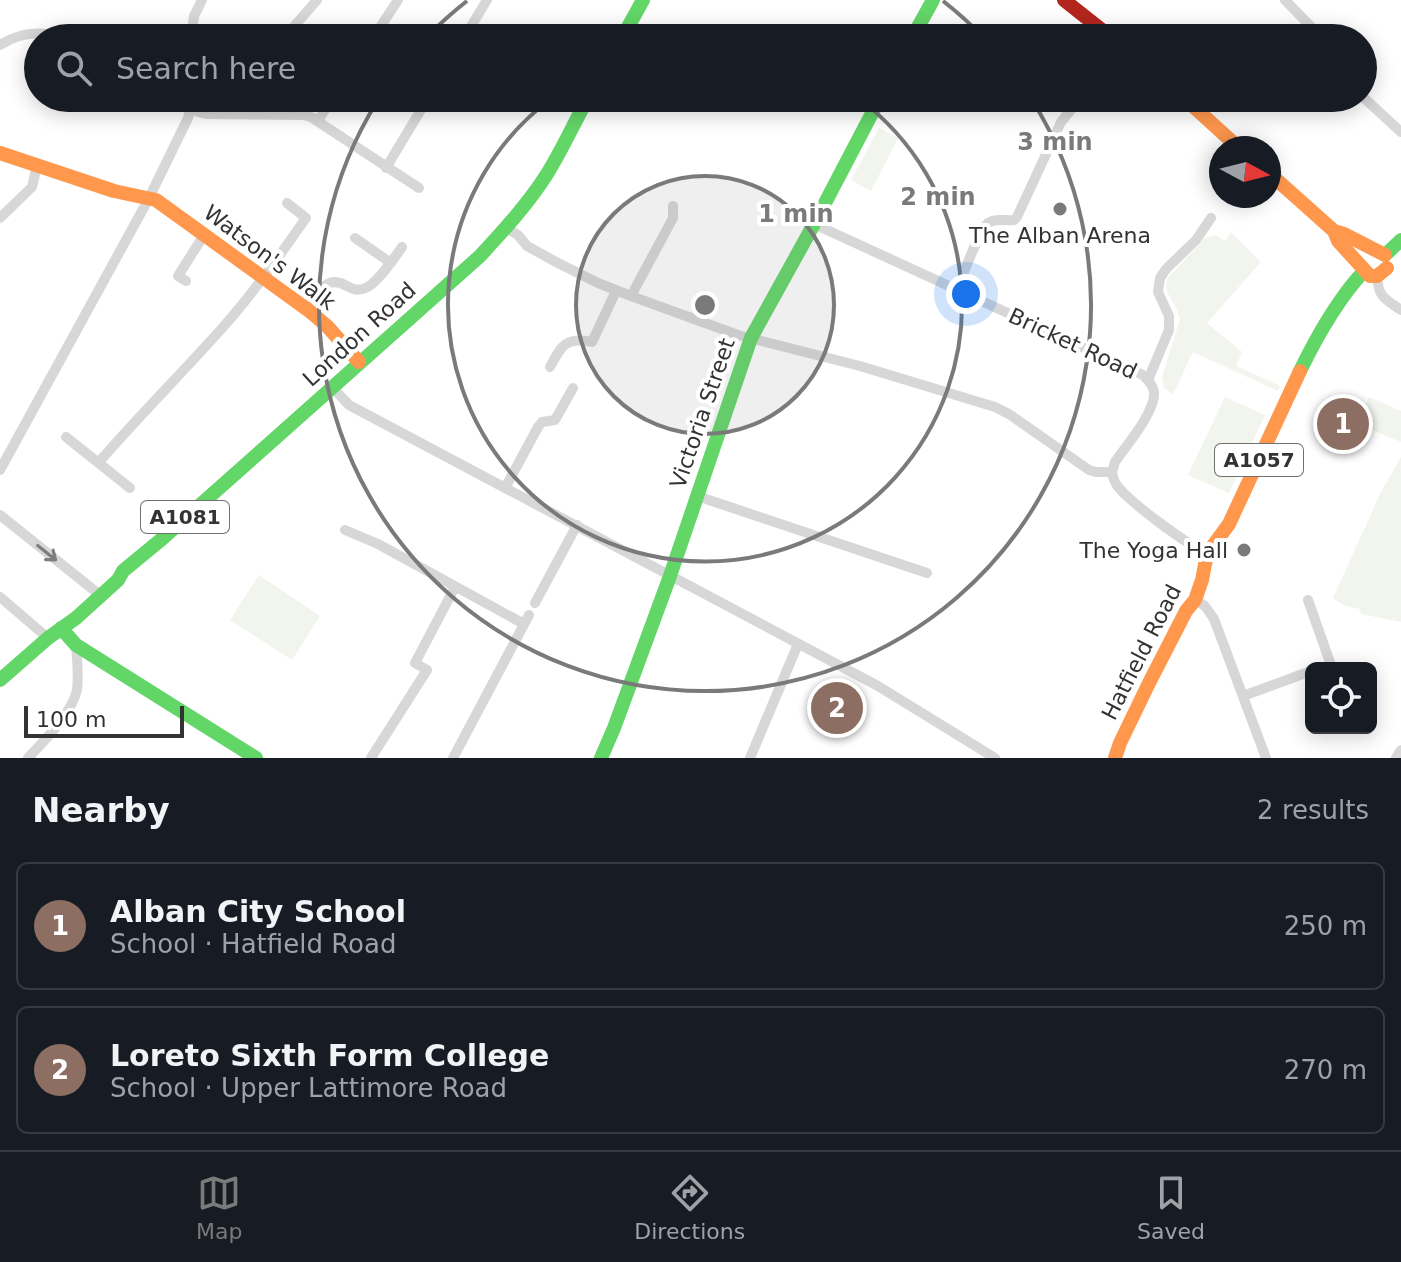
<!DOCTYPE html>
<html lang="en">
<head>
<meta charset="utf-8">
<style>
  body { margin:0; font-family:"DejaVu Sans",sans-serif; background:#20242c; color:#f1f3f6 }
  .controls { position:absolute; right:24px; bottom:24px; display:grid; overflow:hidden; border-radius:12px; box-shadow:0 4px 20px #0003 }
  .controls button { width:72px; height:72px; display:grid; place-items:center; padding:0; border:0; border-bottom:2px solid #363941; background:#171b24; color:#f1f3f6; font:40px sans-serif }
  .compass { position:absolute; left:1209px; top:136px; width:72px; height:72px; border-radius:50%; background:#171b24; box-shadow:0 4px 20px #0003; rotate:97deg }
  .scale { position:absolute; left:24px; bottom:20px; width:160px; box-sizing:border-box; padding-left:8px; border:4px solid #333; border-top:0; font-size:22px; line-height:28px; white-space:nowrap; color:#333; -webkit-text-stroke:6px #fff; paint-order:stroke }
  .you { position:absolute; left:966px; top:294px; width:28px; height:28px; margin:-20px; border:6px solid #fff; border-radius:50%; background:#1a73e8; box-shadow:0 0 0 12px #1a73e833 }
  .badge { display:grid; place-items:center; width:52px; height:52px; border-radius:50%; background:#7a7a7a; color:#fff; font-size:26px; font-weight:700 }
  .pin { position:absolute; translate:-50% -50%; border:4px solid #fff; box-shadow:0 2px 8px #0006 }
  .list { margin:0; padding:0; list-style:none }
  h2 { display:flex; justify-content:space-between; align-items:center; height:104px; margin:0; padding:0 32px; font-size:34px }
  h2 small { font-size:26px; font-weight:400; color:#9ea1a6 }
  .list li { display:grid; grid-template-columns:52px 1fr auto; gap:24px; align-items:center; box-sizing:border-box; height:128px; margin:0 16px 16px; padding:0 16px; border:2px solid #363941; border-radius:12px }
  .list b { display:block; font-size:30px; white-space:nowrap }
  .list p { margin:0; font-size:26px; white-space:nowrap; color:#9ea1a6 }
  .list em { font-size:26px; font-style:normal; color:#9ea1a6 }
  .icon { flex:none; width:44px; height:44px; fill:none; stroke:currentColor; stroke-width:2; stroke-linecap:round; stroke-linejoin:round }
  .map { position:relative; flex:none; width:1401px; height:758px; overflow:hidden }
  .search { position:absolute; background:#171b24; box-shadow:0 4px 20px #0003; left:24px; right:24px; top:24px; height:88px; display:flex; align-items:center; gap:20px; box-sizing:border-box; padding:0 28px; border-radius:44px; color:#9ea1a6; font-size:30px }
  .sheet { height:392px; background:#171b24 }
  nav { display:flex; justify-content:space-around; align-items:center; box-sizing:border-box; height:112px; border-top:2px solid #363941; background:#171b24; font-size:22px; color:#9ea1a6 }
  nav a { display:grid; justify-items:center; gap:4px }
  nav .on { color:#7a7a7a }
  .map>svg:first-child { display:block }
</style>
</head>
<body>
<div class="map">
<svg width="1401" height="758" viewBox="0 0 1401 758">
  <rect width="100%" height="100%" fill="#fff"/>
  <path fill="#f1f5ed" d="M 879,128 L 898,138 L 871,191 L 851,180 Z
    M 1231,232 L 1261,262 L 1207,323 L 1242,352 L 1236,366 L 1280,386 L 1278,391 L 1193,352 L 1173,394 L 1164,388 L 1162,377 L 1180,319 C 1177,304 1161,291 1168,278 L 1205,238 L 1216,235 L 1225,241 Z
    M 1225,397 L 1265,415 L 1229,493 L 1188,475 Z
    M 1369,397 L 1401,411 L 1401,442 L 1358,424 Z
    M 1401,457 L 1401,622 L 1361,614 L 1360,609 L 1343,605 L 1333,598 L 1381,492 Z
    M 259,575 L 320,616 L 292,660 L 230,620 Z"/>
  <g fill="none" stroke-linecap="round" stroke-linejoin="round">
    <path stroke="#d7d7d7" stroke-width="10" d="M 1285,0 L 1322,38
      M 191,38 L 194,16 L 202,0
      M 284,38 L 317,0
      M 373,38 L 398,0
      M 464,38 L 487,0
      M 0,45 C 19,33 41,30 62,38
      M 1363,97 L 1401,132
      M 191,110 L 206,114 L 303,115 L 311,117 L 419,188
      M 228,113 L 236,98
      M 318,121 L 332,98
      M 386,168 L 428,98
      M 0,218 L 32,187 L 37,166
      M 814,224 L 1143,375 C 1148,380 1153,385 1154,392 C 1156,411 1126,446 1115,462 L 1112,472
      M 506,228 L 518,235 L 527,246 L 558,263 L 598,283 L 631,296 L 738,335 L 860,366 L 995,407 L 1009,414 L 1089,470 L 1096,472 L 1112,472
      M 355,238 L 391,263
      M 1377,276 C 1378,297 1385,299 1401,310
      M 186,281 L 178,276 L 204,235
      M 957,289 C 963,276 979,230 988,223 C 995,218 1006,221 1014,220 L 1017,217 L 1061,122 L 1078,101
      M 631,296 L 673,218 L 673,206
      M 308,310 C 317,296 325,274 345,285 C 351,288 355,291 363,289 C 376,286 394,258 402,247
      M 550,367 C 561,346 566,336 592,342 L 616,291
      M 1148,380 L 1169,330 L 1169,316 L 1158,292 L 1160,278 L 1166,269 L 1196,240 L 1211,218
      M 332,387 L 349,405 L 878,686 L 995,758
      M 66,437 L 130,488
      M 99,462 C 139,416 183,372 224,326 C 254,292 280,255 306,218 L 287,203
      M 0,470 L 148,200 L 188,118 L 193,98
      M 1112,472 C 1113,477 1113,479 1116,484 C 1127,501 1187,544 1207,554
      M 505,488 L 538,427 L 542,422 L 555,420 L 573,388
      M 697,496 L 927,573
      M 0,515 L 95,591
      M 345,530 L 378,544 L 524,624
      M 0,597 L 48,638
      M 1195,600 L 1205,606 L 1214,619 L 1266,758
      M 1308,600 L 1332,668
      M 535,603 L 577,525
      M 1243,696 L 1311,671
      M 28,758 C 44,741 72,713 77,690 C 79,675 77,660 76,645
      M 371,758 L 427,670 L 415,663 L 455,587
      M 453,758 L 529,615
      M 750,758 L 798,644
      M 1396,758 L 1401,750"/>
    <path stroke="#63d668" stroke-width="14" d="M 622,38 L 643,0
      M 912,38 L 933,0
      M 1385,255 L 1401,240
      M 1300,371 C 1317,336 1337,300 1364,271
      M 61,628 L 76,645 L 256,758
      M 0,680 L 48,638 L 76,618 L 118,580 L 123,571 L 163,538 L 480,256 C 504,230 528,204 547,174 C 562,150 574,123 588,98
      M 601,758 L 614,728 L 670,576 L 751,338 L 814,224 L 880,98"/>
    <path stroke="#ff974d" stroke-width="14" d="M 1184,98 L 1239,148
      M 0,153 L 114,191 L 156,200 L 308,310 L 327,326 L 359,362
      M 1269,173 L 1334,231 L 1338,241 L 1370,276 L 1377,276 L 1387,268
      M 1334,231 L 1344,234 L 1385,255
      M 1115,758 L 1120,743 L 1149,683 L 1186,611 L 1195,600 L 1202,580 L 1207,554 L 1229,524 L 1300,371"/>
    <path stroke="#b3261e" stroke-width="14" d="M 1064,0 L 1112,38"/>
  </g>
  <defs><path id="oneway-shaft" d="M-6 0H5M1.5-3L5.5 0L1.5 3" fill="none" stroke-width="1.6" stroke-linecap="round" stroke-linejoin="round" transform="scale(2)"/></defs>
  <use stroke="#7d7d7d" href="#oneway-shaft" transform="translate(47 553) rotate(39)"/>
  <circle cx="705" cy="305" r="129" fill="#7a7a7a" fill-opacity=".12"/>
  <g fill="none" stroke="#7a7a7a" stroke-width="4">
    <circle cx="705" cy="305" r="129"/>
    <path d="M858 98A257 257 0 1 1 552 98"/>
    <path d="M427 37A386 386 0 0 1 467 1M943 1A386 386 0 0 1 983 37M1032 100A386 386 0 1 1 378 100"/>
  </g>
  <g fill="#7a7a7a" stroke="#fff" stroke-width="3">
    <circle cx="1060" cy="209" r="8"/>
    <circle cx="1244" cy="550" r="8"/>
  </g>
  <g text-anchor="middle" stroke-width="8" stroke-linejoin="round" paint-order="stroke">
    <g fill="#fff" stroke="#707070" stroke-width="2">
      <rect x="1215" y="444" width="88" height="32" rx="6"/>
      <rect x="141" y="501" width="88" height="32" rx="6"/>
    </g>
    <g font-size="20" font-weight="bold" fill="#333">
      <text x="1259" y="467">A1057</text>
      <text x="185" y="524">A1081</text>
    </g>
    <g font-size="22" fill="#333" stroke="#fff">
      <text x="1060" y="243">The Alban Arena</text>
      <text x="1228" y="558" text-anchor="end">The Yoga Hall</text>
    </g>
    <g font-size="22" fill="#333" stroke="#fff">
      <text transform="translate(270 257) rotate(37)" y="8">Watson's Walk</text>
      <text transform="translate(359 334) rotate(-42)" y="8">London Road</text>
      <text transform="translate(1073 343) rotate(25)" y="8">Bricket Road</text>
      <text transform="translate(702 413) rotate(-71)" y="8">Victoria Street</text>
      <text transform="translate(1141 652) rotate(-63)" y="8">Hatfield Road</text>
    </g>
  </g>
  <circle cx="705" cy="305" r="12" fill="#7a7a7a" stroke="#fff" stroke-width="4"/>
  <g font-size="24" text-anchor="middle" font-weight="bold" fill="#7a7a7a" stroke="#fff" stroke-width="8" stroke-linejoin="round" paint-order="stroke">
    <text x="1055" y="150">3 min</text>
    <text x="938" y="205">2 min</text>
    <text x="796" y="222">1 min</text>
  </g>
</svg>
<div class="controls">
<button><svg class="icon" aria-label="locate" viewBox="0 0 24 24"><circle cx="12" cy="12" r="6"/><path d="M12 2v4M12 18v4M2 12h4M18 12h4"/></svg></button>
</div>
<svg class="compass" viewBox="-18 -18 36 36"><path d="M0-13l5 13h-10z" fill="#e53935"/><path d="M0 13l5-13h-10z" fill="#9ea1a6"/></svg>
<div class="scale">100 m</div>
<div class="you"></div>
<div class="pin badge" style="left:1343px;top:424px;background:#8d6e63">1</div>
<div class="pin badge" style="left:837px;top:708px;background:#8d6e63">2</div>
<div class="search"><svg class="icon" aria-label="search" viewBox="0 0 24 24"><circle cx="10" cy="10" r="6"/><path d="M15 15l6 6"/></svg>Search here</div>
</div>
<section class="sheet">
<h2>Nearby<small>2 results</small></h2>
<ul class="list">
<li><span class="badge" style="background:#8d6e63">1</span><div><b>Alban City School</b><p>School · Hatfield Road</p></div><em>250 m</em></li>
<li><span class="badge" style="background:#8d6e63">2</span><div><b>Loreto Sixth Form College</b><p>School · Upper Lattimore Road</p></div><em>270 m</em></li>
</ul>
</section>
<nav>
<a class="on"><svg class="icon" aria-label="map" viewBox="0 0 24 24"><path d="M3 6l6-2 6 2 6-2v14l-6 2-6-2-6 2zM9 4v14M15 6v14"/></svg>Map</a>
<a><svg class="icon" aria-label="directions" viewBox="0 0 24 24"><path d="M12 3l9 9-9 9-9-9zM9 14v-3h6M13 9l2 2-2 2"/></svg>Directions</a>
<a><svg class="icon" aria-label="saved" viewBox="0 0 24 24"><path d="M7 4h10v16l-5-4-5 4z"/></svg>Saved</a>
</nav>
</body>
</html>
